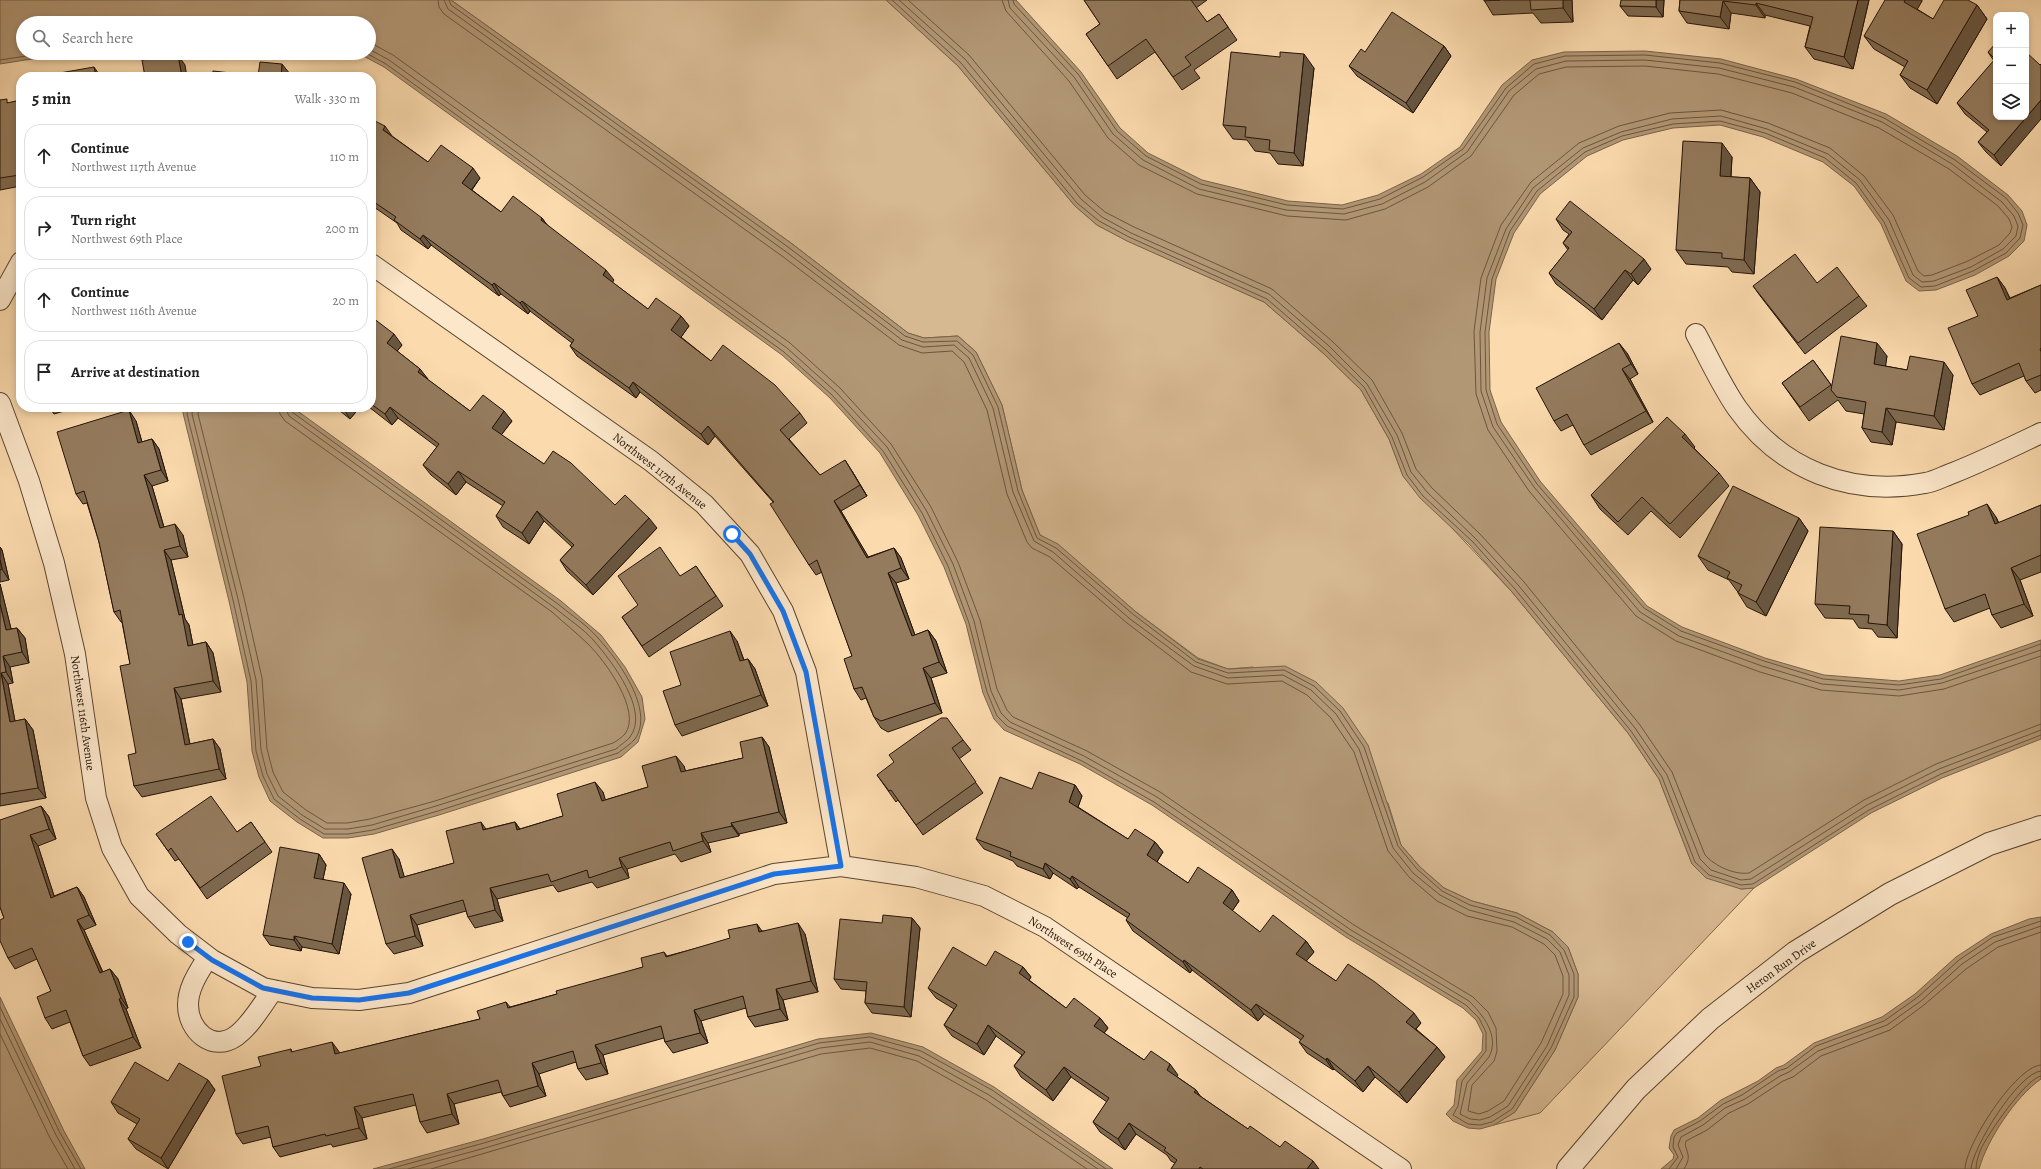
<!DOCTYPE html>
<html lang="en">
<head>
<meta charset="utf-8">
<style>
  body { margin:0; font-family:Alegreya,serif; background:#f2f2f2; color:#222 }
  .controls { position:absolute; right:12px; top:12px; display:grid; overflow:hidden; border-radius:8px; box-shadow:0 2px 6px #0003 }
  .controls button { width:36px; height:36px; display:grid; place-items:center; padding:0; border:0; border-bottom:1px solid #e0e0e0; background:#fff; color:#222; font:20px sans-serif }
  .stop { position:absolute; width:12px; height:12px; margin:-9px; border:3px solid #1a73e8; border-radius:50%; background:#fff }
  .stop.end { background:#1a73e8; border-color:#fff; box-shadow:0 1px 4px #0008 }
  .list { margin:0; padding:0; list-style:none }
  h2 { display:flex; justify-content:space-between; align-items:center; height:52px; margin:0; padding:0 16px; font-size:17px }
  h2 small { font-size:13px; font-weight:400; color:#767676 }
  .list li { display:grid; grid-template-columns:26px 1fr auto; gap:12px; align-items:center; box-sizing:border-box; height:64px; margin:0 8px 8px; padding:0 8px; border:1px solid #e0e0e0; border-radius:16px }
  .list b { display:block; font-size:15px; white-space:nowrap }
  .list p { margin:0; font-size:13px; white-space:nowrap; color:#767676 }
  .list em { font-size:13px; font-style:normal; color:#767676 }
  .icon { flex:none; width:22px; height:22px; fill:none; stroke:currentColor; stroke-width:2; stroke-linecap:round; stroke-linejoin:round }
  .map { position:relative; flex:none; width:2041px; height:1169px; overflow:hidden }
  .search { position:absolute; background:#fff; box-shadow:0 2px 6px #0003; left:16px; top:16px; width:360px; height:44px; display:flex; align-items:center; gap:10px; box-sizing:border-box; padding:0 14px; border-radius:22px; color:#767676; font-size:15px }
  .panel { position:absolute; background:#fff; box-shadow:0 2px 6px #0003; left:16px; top:72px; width:360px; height:340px; border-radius:16px }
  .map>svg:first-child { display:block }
</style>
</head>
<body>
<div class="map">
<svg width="2041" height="1169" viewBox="0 0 2041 1169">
  <rect width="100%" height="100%" fill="#fbdaad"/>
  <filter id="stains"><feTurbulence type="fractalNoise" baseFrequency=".005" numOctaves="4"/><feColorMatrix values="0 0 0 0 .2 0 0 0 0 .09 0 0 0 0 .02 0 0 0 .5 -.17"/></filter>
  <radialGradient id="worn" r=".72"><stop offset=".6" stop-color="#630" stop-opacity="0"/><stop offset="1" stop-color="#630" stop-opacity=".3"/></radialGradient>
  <path fill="#d6b891" stroke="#7d664c" d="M 451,0 L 886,0 L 958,66 L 1075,206 L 1097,225 L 1128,241 L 1264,302 L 1323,353 L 1361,390 L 1389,439 L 1403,476 L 1512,592 L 1628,733 L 1659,779 L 1692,864 L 1741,889 L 1754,888 L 1540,1113 L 1494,1125 L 1515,1112 L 1555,1050 L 1578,997 L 1578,974 L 1568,947 L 1553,932 L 1517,913 L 1472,901 L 1444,888 L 1420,867 L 1401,845 L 1388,803 L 1253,667 L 1228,669 L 1198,658 L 1136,612 L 1058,545 L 1040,535 L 1022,490 L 1002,405 L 976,352 L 958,336 L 924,338 L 908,333 L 791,243 Z"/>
  <path fill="#b29775" stroke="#796349" d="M 0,0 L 451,0 L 791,243 L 908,333 L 924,338 L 958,336 L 976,352 L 1002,405 L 1022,490 L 1040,535 L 1058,544 L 1136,612 L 1198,659 L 1228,669 L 1285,666 L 1316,682 L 1343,708 L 1368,745 L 1401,845 L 1420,867 L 1444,888 L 1472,901 L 1517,913 L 1553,932 L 1568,947 L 1578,974 L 1578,997 L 1555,1050 L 1515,1112 L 1494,1125 L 1480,1129 L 1468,1128 L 1453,1121 L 1446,1114 L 1454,1105 L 1457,1080 L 1482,1051 L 1483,1034 L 1476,1020 L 1463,1008 L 1346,937 L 1152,805 L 1080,764 L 1004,730 L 994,719 L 983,693 L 966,624 L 944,567 L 918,515 L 880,453 L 830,398 L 782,355 L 384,67 L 358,53 L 369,53 L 369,23 L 23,23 L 23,53 L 70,53 L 0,64 Z
    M 886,0 L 1016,0 L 1081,72 L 1120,128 L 1148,153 L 1202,180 L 1288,201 L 1342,205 L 1378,195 L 1421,174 L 1460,147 L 1502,85 L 1532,60 L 1564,52 L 1645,51 L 1721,59 L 1796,79 L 1886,114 L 1957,156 L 2008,195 L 2022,211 L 2027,225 L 2024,241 L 2009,256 L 1975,275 L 1936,290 L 1919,291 L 1906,281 L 1881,224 L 1854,186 L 1823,162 L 1763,137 L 1720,125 L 1673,128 L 1623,140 L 1587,156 L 1540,194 L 1514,233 L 1496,279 L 1489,332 L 1490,390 L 1501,422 L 1540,481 L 1647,606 L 1682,627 L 1765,658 L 1824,675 L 1899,681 L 1940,675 L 2041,640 L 2041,739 L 1942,778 L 1871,813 L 1754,888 L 1741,889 L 1706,878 L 1692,864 L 1659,779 L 1628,733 L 1512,592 L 1469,544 L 1420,498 L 1403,476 L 1389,439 L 1361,390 L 1323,353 L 1264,302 L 1127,241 L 1097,225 L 1075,206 L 958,66 Z
    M 184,407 L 292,407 L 561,601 L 601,635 L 625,667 L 642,697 L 645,719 L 638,742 L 621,757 L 439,815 L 374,834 L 348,838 L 323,838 L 297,822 L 270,801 L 259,777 L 252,751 L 247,682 L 229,601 L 183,413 Z
    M 2041,917 L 2041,1079 C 2016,1096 1987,1140 1979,1169 L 1661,1169 L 1673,1159 L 1674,1155 L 1669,1148 L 1671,1136 L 1674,1130 L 1698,1118 L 1721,1100 L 1758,1081 L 1776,1068 L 1784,1065 L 1814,1043 L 1882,1017 L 1915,994 L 1956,957 L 1991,934 L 2029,919 Z
    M 0,997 L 64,1131 L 85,1169 L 0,1169 Z
    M 871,1033 L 923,1047 L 994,1087 L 1113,1169 L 373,1169 L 483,1139 L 818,1039 Z"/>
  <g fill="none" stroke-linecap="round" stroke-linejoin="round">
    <path stroke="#6b563e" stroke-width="1" d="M 892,0 L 961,63 L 1077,203 L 1099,221 L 1129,237 L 1267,299 L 1326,350 L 1364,387 L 1392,437 L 1407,475 L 1423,496 L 1472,541 L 1515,589 L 1631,731 L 1662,777 L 1695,862 L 1709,875 L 1741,885 L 1753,884 L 1869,810 L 1941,774 L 2041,735
      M 899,0 L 965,59 L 1081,199 L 1102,217 L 1131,233 L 1269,294 L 1329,346 L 1367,384 L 1397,435 L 1411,472 L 1427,492 L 1475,538 L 1519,586 L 1635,728 L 1667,775 L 1700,859 L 1711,870 L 1741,880 L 1751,879 L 1867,805 L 1939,769 L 2041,730
      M 908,0 L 969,55 L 1085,195 L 1105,212 L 1134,227 L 1272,289 L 1333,342 L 1372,380 L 1402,433 L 1416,469 L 1432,488 L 1480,534 L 1524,582 L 1640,725 L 1672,772 L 1705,855 C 1715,866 1734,875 1749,873 L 1864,800 L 1936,764 L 2041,724
      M 1002,0 L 1006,11 L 1069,81 L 1108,138 L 1139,165 L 1197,194 L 1287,216 L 1346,220 L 1385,209 L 1428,187 L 1471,156 L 1514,95 L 1539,74 L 1566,67 L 1645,66 L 1718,74 L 1792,93 L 1879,128 L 1949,169 L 1998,206 L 2009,219 L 2012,227 L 2010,233 L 1999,245 L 1968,261 L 1932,275 L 1924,276 L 1918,271 L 1893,215 L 1864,176 L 1830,148 L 1768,123 L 1721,110 L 1670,113 L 1619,126 L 1579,143 L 1531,182 L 1501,225 L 1481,278 L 1474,331 L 1476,394 L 1488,430 L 1529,491 L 1636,616 L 1676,641 L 1760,672 L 1821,690 L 1899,696 L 1944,689 L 2041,656
      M 1008,0 L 1010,8 L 1074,77 L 1113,134 L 1143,160 L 1199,189 L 1286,210 L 1344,214 L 1382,204 L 1425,182 L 1467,152 L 1509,91 L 1536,69 L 1566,61 L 1645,60 L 1719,68 L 1794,87 L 1882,122 L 1952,164 L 2002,202 L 2014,216 L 2018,226 L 2016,236 L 2003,249 L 1971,267 L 1934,281 L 1922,282 L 1913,275 L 1889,220 L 1860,180 L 1828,154 L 1767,129 L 1721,116 L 1672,119 L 1621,132 L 1583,148 L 1533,188 L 1506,229 L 1487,278 L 1480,332 L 1481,391 L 1493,427 L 1534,487 L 1640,612 L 1679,636 L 1762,666 L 1822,684 L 1899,690 L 1942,683 L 2041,650
      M 1013,0 L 1014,4 L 1078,74 L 1117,131 L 1146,156 L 1201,184 L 1287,205 L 1343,209 L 1380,199 L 1423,177 L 1463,149 L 1506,88 L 1534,64 L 1565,56 L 1645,55 L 1720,63 L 1795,82 L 1884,118 L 1955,160 L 2006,198 L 2018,213 L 2023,225 L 2020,238 L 2006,253 L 1973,271 L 1935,286 L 1921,287 L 1909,278 L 1884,222 L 1856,183 L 1825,158 L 1765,133 L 1720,121 L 1673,124 L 1622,136 L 1585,152 L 1537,191 L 1510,231 L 1492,279 L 1485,332 L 1486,390 L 1497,424 L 1537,484 L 1644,608 L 1681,631 L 1764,661 L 1823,679 L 1899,685 L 1941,679 L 2041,644
      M 369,42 L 393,55 L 790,343 L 840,388 L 891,444 L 931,507 L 958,562 L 980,620 L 997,689 L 1007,710 L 1013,717 L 1087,751 L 1160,792 L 1354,925 L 1473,997 L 1488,1012 L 1496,1028 L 1497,1051 L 1494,1061 L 1472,1085 L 1468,1111 L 1479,1114 L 1488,1111 L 1504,1101 L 1541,1043 L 1563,994 L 1563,976 L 1555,955 L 1544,944 L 1512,927 L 1467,916 L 1437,901 L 1409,877 L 1388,851 L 1354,752 L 1331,718 L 1307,695 L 1282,681 L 1227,684 L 1191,672 L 1127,623 L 1050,557 L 1032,548 L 1027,542 L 1007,494 L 987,410 L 964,362 L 952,351 L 922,353 L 899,345 L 782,256 L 444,14 L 439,7 L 438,0
      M 369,49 L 389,60 L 787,348 L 836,392 L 887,447 L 926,510 L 953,564 L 974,621 L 991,691 L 1001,713 L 1010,722 L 1084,756 L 1157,797 L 1351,930 L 1469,1001 C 1483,1015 1500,1036 1489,1057 L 1467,1083 L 1460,1114 L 1470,1119 L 1480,1120 L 1490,1117 L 1508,1106 L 1547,1046 L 1569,995 L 1569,975 L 1560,952 L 1547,939 L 1514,922 L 1469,910 L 1440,895 L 1413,873 L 1393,848 L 1359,749 L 1336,714 L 1311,690 L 1283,675 L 1228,678 L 1194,666 L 1130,619 L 1053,552 L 1034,541 L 1013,492 L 993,408 L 969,358 L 954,345 L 923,347 L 902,340 L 785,251 L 448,9 L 444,0
      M 366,53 L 386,64 L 784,352 L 832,395 L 883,451 L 922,513 L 948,566 L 969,623 L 987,692 L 997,716 L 1007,726 L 1082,761 L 1154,802 L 1348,934 L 1466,1005 L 1479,1018 L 1486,1032 L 1486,1051 L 1462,1081 L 1458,1106 L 1453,1115 L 1468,1124 L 1480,1125 L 1492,1122 L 1512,1109 L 1551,1048 L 1574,997 L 1574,974 L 1564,950 L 1550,935 L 1516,917 L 1470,905 L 1442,891 L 1417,869 L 1398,846 L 1364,747 L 1340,711 L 1314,686 L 1284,670 L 1228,673 L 1196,662 L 1134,615 L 1056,548 L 1037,538 L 1018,491 L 998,407 L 973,355 L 957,341 L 923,342 L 905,336 L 788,247 L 451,5 L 449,0
      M 0,60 L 46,53
      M 188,407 L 187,414 L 233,600 L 251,681 L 256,751 L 263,776 L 274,799 L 300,819 L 324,834 L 348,834 L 373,830 L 438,811 L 618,753 C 623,749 631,744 635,739 C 655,710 618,660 598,638 C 587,625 571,615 558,604 L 292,412 L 290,407
      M 193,407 L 192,414 L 238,599 L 256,680 L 261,750 L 267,774 L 278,796 L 302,815 L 325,829 L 348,829 L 372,825 L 436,806 L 616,749 C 620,745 627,741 630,737 C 650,711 612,662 595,642 C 584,629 568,619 555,608 L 289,416 L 285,407
      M 199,407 L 198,414 L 244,598 L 262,678 L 267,749 L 273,772 L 283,792 L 306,810 L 327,823 L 347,823 L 370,819 L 435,801 L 613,743 C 617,741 622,737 625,734 C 642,711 605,661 589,645 C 577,633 564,623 552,612 L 285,421 L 280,414 L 279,407
      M 0,1007 L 60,1133 L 81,1169
      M 0,1019 L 56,1135 L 75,1169
      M 0,1034 L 50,1138 L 68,1169
      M 389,1169 L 484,1143 L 819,1043 L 870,1037 L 921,1051 L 992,1090 L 1106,1169
      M 408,1169 L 485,1148 L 820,1048 L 870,1042 L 919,1056 L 989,1095 L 1098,1169
      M 431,1169 L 821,1054 L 870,1048 L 917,1061 L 986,1100 L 1087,1169
      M 1669,1169 L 1678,1157 L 1673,1147 L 1674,1137 L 1677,1133 L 1700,1121 L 1723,1104 L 1742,1095 L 1778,1071 L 1787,1068 L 1816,1046 L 1884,1021 L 1918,997 L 1959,960 L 1993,937 L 2041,921
      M 1676,1169 L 1683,1157 L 1678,1145 L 1681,1137 L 1703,1125 L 1725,1108 L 1745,1099 L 1780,1076 L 1789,1072 L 1818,1051 L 1887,1025 L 1921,1001 L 1962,964 L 1995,942 L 2041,926
      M 1684,1169 C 1694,1154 1683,1150 1686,1141 L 1707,1130 L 1729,1113 L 1748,1104 L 1783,1081 L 1793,1077 L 1821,1056 L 1890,1030 L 1924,1005 L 1966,969 L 1998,947 L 2041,932
      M 1965,1169 C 1965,1145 2016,1066 2041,1065
      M 1971,1169 C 1972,1148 2019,1072 2041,1071
      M 1976,1169 C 1976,1163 1978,1157 1980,1151 C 1986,1136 2027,1077 2041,1076"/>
    <g stroke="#5a4630" stroke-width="22">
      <path id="minor" d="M 371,264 L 651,461 L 704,504 L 750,554 L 783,611 L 806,672 L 841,866
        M 0,300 L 21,262
        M 1696,334 C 1709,358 1721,385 1737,408 C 1781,470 1850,497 1925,483 C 1934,482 1944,476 1953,473 C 1983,461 2012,447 2041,433
        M 0,403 L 29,481 L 54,563 L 75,654 L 96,798 L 112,848 L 139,896 L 178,934 L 212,960 L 263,988 L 312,998 L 359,1000 L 409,993 L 774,874 L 841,866 L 916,877 L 984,896 L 1045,927 L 1401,1169
        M 208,957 C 199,972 188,987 188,1005 C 188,1030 212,1053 236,1036 C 251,1025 262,1005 273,990"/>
    </g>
    <g stroke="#5a4630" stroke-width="24">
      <path id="tertiary" d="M 1568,1169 L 1636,1089 L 1710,1019 L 1796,952 L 1890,894 L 1989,844 L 2041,827"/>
    </g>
    <use href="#minor" stroke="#fce7ca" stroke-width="20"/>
    <use href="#tertiary" stroke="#fce7ca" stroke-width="22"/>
  </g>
  <path fill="#7f6a50" stroke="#241407" d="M 1084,0 L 1207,0 L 1196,8 L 1207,22 L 1219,14 L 1237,40 L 1194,70 L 1200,78 L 1182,90 L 1155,52 L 1117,79 L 1086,34 L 1100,24 Z
    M 1484,0 L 1572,0 L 1573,22 L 1541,23 L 1533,13 L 1493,15 Z
    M 1664,0 L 1663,17 L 1628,16 L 1620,6 Z
    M 1680,0 L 1869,0 L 1853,69 L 1814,59 L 1805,47 L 1810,26 L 1765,15 L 1765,18 L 1731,13 L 1729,29 L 1687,23 L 1679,11 Z
    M 1922,1 L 1917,9 L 1933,19 L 1977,5 L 1987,19 L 1937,104 L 1910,88 L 1900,75 L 1905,67 L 1874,49 L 1864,36 Z
    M 1444,46 L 1451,56 L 1413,113 L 1357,76 L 1349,66 L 1365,52 Z
    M 1988,52 L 2040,65 L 2001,166 L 1986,152 L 1978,142 L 1987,132 L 1965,114 L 1957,103 L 1994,61 Z
    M 1314,68 L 1303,166 L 1278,164 L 1270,153 L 1255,151 L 1247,140 L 1233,139 L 1223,125 Z
    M 0,100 L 9,103 L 21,100 L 21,186 L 0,190 Z
    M 371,119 L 392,136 L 428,162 L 480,178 L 472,190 L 501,212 L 542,218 L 547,225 L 614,280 L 612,282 L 648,309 L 681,316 L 689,326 L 681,337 L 711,361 L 800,413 L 807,423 L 789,439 L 820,475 L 852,471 L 867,496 L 841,511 L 868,557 L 894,548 L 901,558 L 909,579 L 896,583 L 915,635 L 928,630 L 936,641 L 947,673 L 931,678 L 942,713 L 888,732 L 881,728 L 874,717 L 866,698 L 861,700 L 854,689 L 852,656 L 822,572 L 816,575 L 809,565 L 773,502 L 715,436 L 708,445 L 640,392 L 636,398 L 577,356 L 570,346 L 572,343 L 530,311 L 528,314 L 501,294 L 499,296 L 431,245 L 428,249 L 401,230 L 397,223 L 371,205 Z
    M 1732,157 L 1731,177 L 1750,178 L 1760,192 L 1754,274 L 1732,272 L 1728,267 L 1686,264 L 1676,250 Z
    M 1556,219 L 1651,269 L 1638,285 L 1633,280 L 1602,320 L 1556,284 L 1549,273 L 1568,250 L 1563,243 L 1569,234 L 1563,230 Z
    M 1997,277 L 2005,288 L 2010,298 L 2041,285 L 2041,390 L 2035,393 L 2026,381 L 2024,376 L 1980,395 L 1972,384 L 1978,316 Z
    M 1817,283 L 1859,296 L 1867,306 L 1805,354 L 1761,297 L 1753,286 Z
    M 371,320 L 402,345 L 397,351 L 420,369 L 427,379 L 470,411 L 512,421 L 501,435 L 544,464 L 615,505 L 657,528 L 593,595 L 567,571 L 560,560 L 572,547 L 544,521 L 529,544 L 503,527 L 496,516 L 503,506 L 466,482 L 456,495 L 431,475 L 423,465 L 437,447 L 398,418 L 392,425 L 369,407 L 371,407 Z
    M 1627,353 L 1638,374 L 1630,379 L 1653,422 L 1591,455 L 1584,445 L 1573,425 L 1561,431 L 1554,421 Z
    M 1887,356 L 1885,366 L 1907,370 L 1953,375 L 1944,430 L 1896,422 L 1892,445 L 1871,442 L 1862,428 L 1864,414 L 1846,411 L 1838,400 L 1809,421 L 1782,383 L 1813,360 L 1832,386 Z
    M 49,407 L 78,407 L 54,414 Z
    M 335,407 L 360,407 L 350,419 Z
    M 136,421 L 142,442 L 152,439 L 159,449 L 168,481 L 152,486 L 164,527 L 183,535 L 188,557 L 171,560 L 185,619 L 189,625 L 193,645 L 206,642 L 213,653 L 221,692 L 181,699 L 190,744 L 213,739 L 220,749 L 226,779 L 142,797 L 134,786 L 136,753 L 130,664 L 122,622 L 121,622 L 114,612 L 99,542 L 87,503 L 83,504 L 76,494 Z
    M 1695,447 L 1694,448 L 1719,473 L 1729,486 L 1680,538 L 1651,511 L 1628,535 L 1600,509 L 1591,495 Z
    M 2041,505 L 2041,572 L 2020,580 L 2033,616 L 2001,628 L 1992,615 L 1990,608 L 1954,622 L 1945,609 L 1996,517 L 1999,523 Z
    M 1799,518 L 1808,531 L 1766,616 L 1747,607 L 1738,593 L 1738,592 L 1737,591 L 1729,580 L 1708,570 L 1698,556 Z
    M 1893,531 L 1902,544 L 1897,638 L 1878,637 L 1872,629 L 1859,628 L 1853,619 L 1825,618 L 1815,604 Z
    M 0,547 L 2,550 L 9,580 L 0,582 Z
    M 696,566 L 723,606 L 649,657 L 622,617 Z
    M 0,584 L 11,629 L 17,628 L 25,638 L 29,663 L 10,667 L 13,683 L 8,684 L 15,721 L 25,719 L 33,730 L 46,798 L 0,806 Z
    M 737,641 L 744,660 L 748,659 L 755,669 L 768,706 L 682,736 L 675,725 L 681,685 Z
    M 762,737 L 769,747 L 787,823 L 739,834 L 739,836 L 708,843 L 711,852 L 681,862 L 675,854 L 627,869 L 629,878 L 597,888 L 592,882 L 558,892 L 553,885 L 497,899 L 503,921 L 475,928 L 468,917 L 466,911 L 417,925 L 423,946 L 394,954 L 386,944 L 399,859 L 404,877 L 454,863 L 486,829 L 515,822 L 520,829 L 563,816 L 603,792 L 605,800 L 648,787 L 684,766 L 685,771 L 743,758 Z
    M 963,740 L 971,750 L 959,759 L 983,793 L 923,835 L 898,800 L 896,802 L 877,775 Z
    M 1075,785 L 1082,796 L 1078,807 L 1128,839 L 1155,842 L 1163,852 L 1157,862 L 1188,883 L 1232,890 L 1239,901 L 1232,911 L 1260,932 L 1306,941 L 1314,952 L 1306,961 L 1336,981 L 1421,1023 L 1416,1029 L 1437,1047 L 1445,1057 L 1407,1103 L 1375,1077 L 1363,1092 L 1334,1069 L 1333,1070 L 1307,1053 L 1299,1042 L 1301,1040 L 1264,1014 L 1258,1021 L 1192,970 L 1190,973 L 1133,931 L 1126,920 L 1128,918 L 1079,887 L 1077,889 L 1053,873 L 1050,879 L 1017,866 L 1013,861 L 984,849 L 976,839 L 1032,789 Z
    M 41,806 L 49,817 L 56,839 L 38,846 L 54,896 L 77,887 L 84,897 L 96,925 L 84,930 L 103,972 L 110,969 L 118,979 L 128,1008 L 126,1009 L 141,1048 L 90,1066 L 83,1056 L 70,1022 L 52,1029 L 45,1018 L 51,991 L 37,959 L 15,969 L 8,958 L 4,918 L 0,907 Z
    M 251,822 L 272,852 L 207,899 L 179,859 L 175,861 L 156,834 L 237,832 Z
    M 319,854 L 326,865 L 323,879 L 351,894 L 339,954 L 302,947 L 301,951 L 270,945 L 263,935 Z
    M 912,918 L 920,928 L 911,1017 L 872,1013 L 865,1003 L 866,991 L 841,989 L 834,979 L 882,923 Z
    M 762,931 L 805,934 L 818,992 L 783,1000 L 788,1020 L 755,1027 L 748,1017 L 746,1008 L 701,1021 L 708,1043 L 673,1053 L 665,1042 L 664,1038 L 603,1055 L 608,1074 L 586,1080 L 578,1069 L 576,1062 L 539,1074 L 546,1096 L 510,1107 L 503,1096 L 501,1092 L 454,1104 L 459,1124 L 427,1133 L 420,1122 L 416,1105 L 362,1118 L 367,1139 L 333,1147 L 331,1144 L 280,1157 L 273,1147 L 271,1137 L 243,1144 L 236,1134 L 261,1066 L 291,1049 L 292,1052 L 340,1053 L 480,1019 L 506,1002 L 510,1007 L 557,994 L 643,967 L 664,952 L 667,956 Z
    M 1023,967 L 1031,977 L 1029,980 L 1066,1008 L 1100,1018 L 1108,1028 L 1104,1033 L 1144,1060 L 1178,1075 L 1176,1076 L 1196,1090 L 1200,1096 L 1248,1129 L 1319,1169 L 1171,1169 L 1175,1163 L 1171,1161 L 1167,1155 L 1136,1134 L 1125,1150 L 1100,1132 L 1093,1122 L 1107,1102 L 1071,1077 L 1053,1101 L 1021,1077 L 1014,1066 L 1022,1055 L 996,1036 L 984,1055 L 952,1036 L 944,1025 L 954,1009 L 936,998 L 928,988 Z
    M 208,1080 L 215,1090 L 168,1169 L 136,1149 L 128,1139 L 137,1124 L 118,1113 L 111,1102 L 168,1081 Z"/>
  <path fill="#685641" stroke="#241407" d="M 1563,0 L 1572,0 L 1573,22 L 1563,8 Z
    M 1656,0 L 1664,0 L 1663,17 L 1656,7 Z
    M 1858,0 L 1869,0 L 1853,69 L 1844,57 Z
    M 1905,0 L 1922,0 L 1922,1 L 1914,15 L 1904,2 Z
    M 1723,1 L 1731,13 L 1729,29 L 1720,17 Z
    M 1756,3 L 1765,15 L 1765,18 L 1756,5 Z
    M 1977,5 L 1987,19 L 1937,104 L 1927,90 Z
    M 1444,46 L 1451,56 L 1413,113 L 1406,103 Z
    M 1304,54 L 1314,68 L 1303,166 L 1294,153 Z
    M 178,55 L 185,65 L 187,77 L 182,77 Z
    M 282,64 L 290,74 L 289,77 L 281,77 Z
    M 94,67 L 101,77 L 96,77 Z
    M 2041,100 L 2041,119 L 2001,166 L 1994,155 Z
    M 385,126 L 392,136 L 383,130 Z
    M 1722,143 L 1732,157 L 1730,190 L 1720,176 Z
    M 473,168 L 480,178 L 469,193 L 462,183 Z
    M 19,169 L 21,172 L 21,177 L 20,175 Z
    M 1750,178 L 1760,192 L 1754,274 L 1744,260 Z
    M 542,218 L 550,229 L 541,220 Z
    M 423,235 L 431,245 L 428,249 L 420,239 Z
    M 1644,259 L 1651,269 L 1638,285 L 1631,274 Z
    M 606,270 L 614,280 L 610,286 L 603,275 Z
    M 1625,270 L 1633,280 L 1602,320 L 1594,309 Z
    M 1997,277 L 2005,288 L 2015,311 L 2007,300 Z
    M 494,283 L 501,294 L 499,296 L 492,285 Z
    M 522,301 L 530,311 L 528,314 L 520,303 Z
    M 681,316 L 689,326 L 679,340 L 671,330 Z
    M 394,334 L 402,345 L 395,354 L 387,343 Z
    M 1619,343 L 1627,353 L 1638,374 L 1631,364 Z
    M 1877,343 L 1887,356 L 1884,378 L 1874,364 Z
    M 1944,362 L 1953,375 L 1944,430 L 1934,416 Z
    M 420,369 L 428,379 L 418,372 Z
    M 1622,369 L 1630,379 L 1653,422 L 1646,411 Z
    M 633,382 L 640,392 L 636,398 L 629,388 Z
    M 344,407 L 360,407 L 350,419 L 343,408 Z
    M 390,407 L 398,418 L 392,425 L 385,414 Z
    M 1886,408 L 1896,422 L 1892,445 L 1882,432 Z
    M 129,410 L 136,421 L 145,453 L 138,443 Z
    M 504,411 L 512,421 L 499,438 L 492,428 Z
    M 708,426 L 715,436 L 708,445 L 701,434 Z
    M 1685,434 L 1695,447 L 1691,451 L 1682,437 Z
    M 152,439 L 159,449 L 168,481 L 161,470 Z
    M 845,460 L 852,471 L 867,496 L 860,485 Z
    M 458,471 L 466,482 L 456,495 L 448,484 Z
    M 144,475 L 152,486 L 167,538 L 160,528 Z
    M 834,501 L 841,511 L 875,568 L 867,558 Z
    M 1987,504 L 1996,517 L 2004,537 L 1995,524 Z
    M 537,511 L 544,521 L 529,544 L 522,533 Z
    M 649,518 L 657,528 L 593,595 L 586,585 Z
    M 1799,518 L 1808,531 L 1766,616 L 1756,602 Z
    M 175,524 L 183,535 L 188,557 L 180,546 Z
    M 1893,531 L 1902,544 L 1897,638 L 1887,625 Z
    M 0,547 L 2,550 L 9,580 L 2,569 L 0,560 Z
    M 894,548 L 901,558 L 909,579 L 901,568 Z
    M 164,550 L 171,560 L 185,619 L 189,625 L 195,656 L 188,646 L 179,615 Z
    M 2011,568 L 2020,580 L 2033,616 L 2024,604 Z
    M 888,573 L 896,583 L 919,646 L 912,636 Z
    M 0,584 L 14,641 L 6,630 L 0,604 Z
    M 17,628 L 25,638 L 29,663 L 22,652 Z
    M 928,630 L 936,641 L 947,673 L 939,662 Z
    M 730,631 L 737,641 L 748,672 L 740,661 Z
    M 206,642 L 213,653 L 221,692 L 213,681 Z
    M 3,656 L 10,667 L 13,683 L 6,672 Z
    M 748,659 L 755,669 L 768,706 L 761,695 Z
    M 923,668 L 931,678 L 942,713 L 935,703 Z
    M 1,673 L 8,684 L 17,732 L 10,722 Z
    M 174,688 L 181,699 L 192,755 L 185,745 Z
    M 25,719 L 33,730 L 46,798 L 38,788 Z
    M 762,737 L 769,747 L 787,823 L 779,812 Z
    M 213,739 L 220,749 L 226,779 L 219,769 Z
    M 676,756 L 684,766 L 689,782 L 681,772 Z
    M 595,782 L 603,792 L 609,812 L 602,801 Z
    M 1075,785 L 1082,796 L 1076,812 L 1069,802 Z
    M 41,806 L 49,817 L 56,839 L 49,829 Z
    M 481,822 L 488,832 L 483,830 Z
    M 515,822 L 522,833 L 517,830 Z
    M 731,823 L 739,834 L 739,836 L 732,826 Z
    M 701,833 L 708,843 L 711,852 L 703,841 Z
    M 30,835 L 38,846 L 58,908 L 51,898 Z
    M 1155,842 L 1163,852 L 1154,866 L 1147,855 Z
    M 392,849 L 399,859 L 408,889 L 400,878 Z
    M 319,854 L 326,865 L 321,888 L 314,878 Z
    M 619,858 L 627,869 L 629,878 L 622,867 Z
    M 1045,863 L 1053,873 L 1050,879 L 1043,869 Z
    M 1072,876 L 1079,887 L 1077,889 L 1070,879 Z
    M 344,883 L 351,894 L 339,954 L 332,944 Z
    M 77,887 L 84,897 L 96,925 L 89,915 Z
    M 490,888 L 497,899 L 503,921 L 495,910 Z
    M 1232,890 L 1239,901 L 1230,914 L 1223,903 Z
    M 410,915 L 417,925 L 423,946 L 415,936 Z
    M 912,918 L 920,928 L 911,1017 L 904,1007 Z
    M 77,920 L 84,930 L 107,983 L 100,973 Z
    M 798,923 L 805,934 L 818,992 L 811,981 Z
    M 757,924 L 764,934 L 759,932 Z
    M 294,936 L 302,947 L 301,951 L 294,940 Z
    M 1306,941 L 1314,952 L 1303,965 L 1296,954 Z
    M 1184,960 L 1192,970 L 1190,973 L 1183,962 Z
    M 1023,967 L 1031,977 L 1027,984 L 1019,973 Z
    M 110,969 L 118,979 L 128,1008 L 121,998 Z
    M 776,989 L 783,1000 L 788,1020 L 780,1009 Z
    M 119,999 L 126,1009 L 141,1048 L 133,1037 Z
    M 1256,1004 L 1264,1014 L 1258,1021 L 1251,1010 Z
    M 694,1010 L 701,1021 L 708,1043 L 700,1033 Z
    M 1414,1013 L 1421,1023 L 1413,1032 L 1406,1022 Z
    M 1100,1018 L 1108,1028 L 1102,1036 L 1094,1026 Z
    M 988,1025 L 996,1036 L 984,1055 L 977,1044 Z
    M 332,1042 L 340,1053 L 342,1065 L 335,1054 Z
    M 595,1045 L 603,1055 L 608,1074 L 601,1063 Z
    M 1437,1047 L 1445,1057 L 1407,1103 L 1399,1092 Z
    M 1327,1058 L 1334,1069 L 1333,1070 L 1326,1060 Z
    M 532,1063 L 539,1074 L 546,1096 L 538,1086 Z
    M 1170,1064 L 1178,1075 L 1174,1080 L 1167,1070 Z
    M 1368,1066 L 1375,1077 L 1363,1092 L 1355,1081 Z
    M 1064,1067 L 1071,1077 L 1053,1101 L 1046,1090 Z
    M 208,1080 L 215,1090 L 168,1169 L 161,1158 Z
    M 1196,1090 L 1203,1100 L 1194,1092 Z
    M 447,1094 L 454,1104 L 459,1124 L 452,1114 Z
    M 354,1107 L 362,1118 L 367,1139 L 359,1128 Z
    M 1129,1123 L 1136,1134 L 1125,1150 L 1118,1139 Z
    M 1313,1161 L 1319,1169 L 1307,1169 Z"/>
  <path fill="#947b5d" stroke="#241407" d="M 1084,0 L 1191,0 L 1207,22 L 1219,14 L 1228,27 L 1185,57 L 1191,65 L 1173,77 L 1146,39 L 1108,66 L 1086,34 L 1100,24 Z
    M 1484,0 L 1500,0 L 1484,1 Z
    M 1530,0 L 1563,0 L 1563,8 L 1531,10 Z
    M 1621,0 L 1656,0 L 1656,7 L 1620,6 Z
    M 1680,0 L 1858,0 L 1844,57 L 1805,47 L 1813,17 L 1756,3 L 1756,5 L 1723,1 L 1720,17 L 1679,11 Z
    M 1885,0 L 1905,0 L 1904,2 L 1933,19 L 1944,0 L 1968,0 L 1977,5 L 1927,90 L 1900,75 L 1908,61 L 1864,36 Z
    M 1392,12 L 1444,46 L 1406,103 L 1349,66 L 1361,49 L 1365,52 Z
    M 1996,43 L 1996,117 L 2026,117 L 2026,52 L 2040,65 L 2041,64 L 2041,100 L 1994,155 L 1978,142 L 1989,130 L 1957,103 L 1995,59 L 1988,52 Z
    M 1231,52 L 1280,57 L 1280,52 L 1304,54 L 1294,153 L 1269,150 L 1270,140 L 1245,137 L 1246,127 L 1223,125 Z
    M 178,55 L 182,77 L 145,77 L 142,60 Z
    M 260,62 L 282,64 L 281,77 L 212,77 L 213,71 L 258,76 Z
    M 94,67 L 96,77 L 55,77 L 54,74 Z
    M 7,99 L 7,103 L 21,100 L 21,169 L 19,169 L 20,175 L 0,178 L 0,100 Z
    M 371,119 L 385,126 L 383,130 L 428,162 L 441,145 L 473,168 L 462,183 L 501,212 L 513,196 L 542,218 L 541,220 L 606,270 L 603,275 L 648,309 L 656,298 L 681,316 L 671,330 L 711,361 L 723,345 L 775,385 L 800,413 L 780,430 L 820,475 L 845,460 L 860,485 L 834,501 L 867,558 L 894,548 L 901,568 L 888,573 L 912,636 L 928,630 L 939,662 L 923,668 L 935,703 L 881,721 L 874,717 L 862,687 L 854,689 L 844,659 L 852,656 L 817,560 L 809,565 L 770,504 L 774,502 L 708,426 L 701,434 L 633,382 L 629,388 L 570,346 L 574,340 L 522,301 L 520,303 L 494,283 L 492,285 L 423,235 L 420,239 L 394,220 L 396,217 L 371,200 Z
    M 1683,141 L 1722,143 L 1720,176 L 1750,178 L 1744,260 L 1722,258 L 1722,253 L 1676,250 Z
    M 1570,201 L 1644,259 L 1631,274 L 1625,270 L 1594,309 L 1549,273 L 1569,248 L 1563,243 L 1572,232 L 1556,219 Z
    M 1795,254 L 1817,283 L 1837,267 L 1859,296 L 1798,343 L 1753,286 Z
    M 1997,277 L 2007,300 L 2041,285 L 2041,348 L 2040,349 L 2041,352 L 2041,375 L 2026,381 L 2019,363 L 1972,384 L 1948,328 L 1978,316 L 1966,290 Z
    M 373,318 L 394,334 L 387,343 L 420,369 L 418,372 L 470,411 L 483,395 L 504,411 L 492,428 L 544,464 L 553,451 L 571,463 L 615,505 L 625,495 L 649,518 L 586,585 L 560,560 L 574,545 L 537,511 L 522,533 L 496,516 L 505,502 L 458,471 L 448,484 L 423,465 L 439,444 L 390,407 L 385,414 L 371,404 L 371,320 Z
    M 1841,336 L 1877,343 L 1874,364 L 1907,370 L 1910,356 L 1944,362 L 1934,416 L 1886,408 L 1882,432 L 1862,428 L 1866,402 L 1837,397 L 1831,390 Z
    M 1619,343 L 1631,364 L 1622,369 L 1646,411 L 1584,445 L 1567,414 L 1554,421 L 1536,388 Z
    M 1813,360 L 1831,385 L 1800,407 L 1782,383 Z
    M 129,410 L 138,443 L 152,439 L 161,470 L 144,475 L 160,528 L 175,524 L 180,546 L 164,550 L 179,615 L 182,614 L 188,646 L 206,642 L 213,681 L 174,688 L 185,745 L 213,739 L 219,769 L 134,786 L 128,755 L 136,753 L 120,666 L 130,664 L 120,610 L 114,612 L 99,542 L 84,491 L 76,494 L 57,432 Z
    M 1667,417 L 1685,434 L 1682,437 L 1719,473 L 1670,524 L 1642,497 L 1618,522 L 1591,495 Z
    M 1733,486 L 1799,518 L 1756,602 L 1738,593 L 1742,585 L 1727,578 L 1730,572 L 1698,556 Z
    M 1987,504 L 1995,524 L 2041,505 L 2041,555 L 2011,568 L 2024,604 L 1992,615 L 1985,594 L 1945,609 L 1917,534 L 1969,515 L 1968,512 Z
    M 1820,527 L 1893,531 L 1887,625 L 1868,623 L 1869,615 L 1849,614 L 1850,606 L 1815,604 Z
    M 660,547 L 680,576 L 696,566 L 716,596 L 642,646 L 622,617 L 638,605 L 618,576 Z
    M 0,560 L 2,569 L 0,570 Z
    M 0,604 L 6,630 L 17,628 L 22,652 L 3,656 L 6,672 L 1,673 L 10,722 L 25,719 L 38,788 L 0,794 Z
    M 730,631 L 740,661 L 748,659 L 761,695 L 675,725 L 663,691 L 681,685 L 670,652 Z
    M 941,718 L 947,718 L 963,740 L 952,748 L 976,782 L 916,825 L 891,790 L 889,791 L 877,775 L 894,762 L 889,755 Z
    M 762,737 L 779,812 L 731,823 L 732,826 L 701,833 L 703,841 L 673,851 L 670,842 L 619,858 L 622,867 L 589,878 L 587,870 L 551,882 L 548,874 L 490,888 L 495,910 L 468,917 L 463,900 L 410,915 L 415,936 L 386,944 L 362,858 L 392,849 L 400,878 L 454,863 L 446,831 L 481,822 L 483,830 L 515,822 L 517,830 L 563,816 L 557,794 L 595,782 L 602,801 L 648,787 L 642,766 L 676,756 L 681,772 L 743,758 L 740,742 Z
    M 1039,772 L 1075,785 L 1069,802 L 1128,839 L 1135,829 L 1155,842 L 1147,855 L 1188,883 L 1198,867 L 1232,890 L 1223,903 L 1260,932 L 1273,915 L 1306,941 L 1296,954 L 1336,981 L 1348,964 L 1375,982 L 1414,1013 L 1406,1022 L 1437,1047 L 1399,1092 L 1368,1066 L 1355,1081 L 1327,1058 L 1326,1060 L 1299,1042 L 1304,1036 L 1256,1004 L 1251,1010 L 1184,960 L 1183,962 L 1126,920 L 1130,914 L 1072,876 L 1070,879 L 1045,863 L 1043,869 L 1010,856 L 1011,852 L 976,839 L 1000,777 L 1032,789 Z
    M 211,796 L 237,832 L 251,822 L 265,842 L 200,888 L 171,848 L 168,851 L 156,834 Z
    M 41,806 L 49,829 L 30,835 L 51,898 L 77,887 L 89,915 L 77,920 L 100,973 L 110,969 L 121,998 L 119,999 L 133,1037 L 83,1056 L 66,1010 L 45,1018 L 37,997 L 51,991 L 32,948 L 8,958 L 0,941 L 0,920 L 4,918 L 0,907 L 0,820 Z
    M 280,847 L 319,854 L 314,878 L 344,883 L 332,944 L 294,936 L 294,940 L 263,935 Z
    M 883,915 L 912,918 L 904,1007 L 865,1003 L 867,982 L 834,979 L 840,919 L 882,923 Z
    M 798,923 L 811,981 L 776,989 L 780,1009 L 748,1017 L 743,996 L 694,1010 L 700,1033 L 665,1042 L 661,1026 L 595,1045 L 601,1063 L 578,1069 L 573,1051 L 532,1063 L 538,1086 L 503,1096 L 498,1080 L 447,1094 L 452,1114 L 420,1122 L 413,1094 L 354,1107 L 359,1128 L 326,1136 L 325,1134 L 273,1147 L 268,1126 L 236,1134 L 222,1076 L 261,1066 L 258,1057 L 291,1049 L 291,1052 L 332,1042 L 335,1054 L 480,1019 L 477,1011 L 506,1002 L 508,1008 L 557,994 L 556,991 L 643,967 L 641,958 L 664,952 L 666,957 L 730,938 L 728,930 L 757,924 L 759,932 Z
    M 953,947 L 986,966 L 995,951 L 1023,967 L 1019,973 L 1066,1008 L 1074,998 L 1100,1018 L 1094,1026 L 1144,1060 L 1151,1051 L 1170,1064 L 1167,1070 L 1196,1090 L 1194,1092 L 1248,1129 L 1250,1126 L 1280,1147 L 1285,1141 L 1313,1161 L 1307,1169 L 1203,1169 L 1200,1167 L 1199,1169 L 1171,1169 L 1177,1160 L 1164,1150 L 1166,1148 L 1129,1123 L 1118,1139 L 1093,1122 L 1109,1098 L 1064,1067 L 1046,1090 L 1014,1066 L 1025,1052 L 988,1025 L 977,1044 L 944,1025 L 957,1005 L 928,988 Z
    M 135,1062 L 168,1081 L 179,1063 L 208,1080 L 161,1158 L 128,1139 L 140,1119 L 111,1102 Z"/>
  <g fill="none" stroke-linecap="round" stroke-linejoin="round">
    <path stroke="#1a73e8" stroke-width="5" d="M 188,942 L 212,960 L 263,988 L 312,998 L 359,1000 L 409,993 L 774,874 L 841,866 L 806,672 L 783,611 L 750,554 L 732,534"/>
  </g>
  <g text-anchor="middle" stroke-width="3" stroke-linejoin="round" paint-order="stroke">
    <g font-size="12" fill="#241407" stroke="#fce7ca">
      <text transform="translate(660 471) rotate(38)" y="4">Northwest 117th Avenue</text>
      <text transform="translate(83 713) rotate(82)" y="4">Northwest 116th Avenue</text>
      <text transform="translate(1073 947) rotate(33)" y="4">Northwest 69th Place</text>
      <text transform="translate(1781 966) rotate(-36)" y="4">Heron Run Drive</text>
    </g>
  </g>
  <rect width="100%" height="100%" filter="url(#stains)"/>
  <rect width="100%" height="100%" fill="url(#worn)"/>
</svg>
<div class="controls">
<button>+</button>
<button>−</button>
<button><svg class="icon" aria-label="layers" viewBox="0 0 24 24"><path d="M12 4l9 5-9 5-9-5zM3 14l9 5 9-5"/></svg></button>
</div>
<div class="stop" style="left:732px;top:534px"></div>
<div class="stop end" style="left:188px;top:942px"></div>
<div class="search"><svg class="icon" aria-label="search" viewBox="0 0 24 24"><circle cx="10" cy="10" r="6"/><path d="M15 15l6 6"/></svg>Search here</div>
<section class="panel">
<h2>5 min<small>Walk · 330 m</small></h2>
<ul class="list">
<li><svg class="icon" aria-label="ahead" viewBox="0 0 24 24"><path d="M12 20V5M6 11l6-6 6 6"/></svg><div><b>Continue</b><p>Northwest 117th Avenue</p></div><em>110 m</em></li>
<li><svg class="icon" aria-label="right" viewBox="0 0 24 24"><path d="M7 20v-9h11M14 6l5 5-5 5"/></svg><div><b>Turn right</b><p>Northwest 69th Place</p></div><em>200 m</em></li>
<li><svg class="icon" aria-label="ahead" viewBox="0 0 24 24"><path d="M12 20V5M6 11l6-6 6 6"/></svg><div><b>Continue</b><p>Northwest 116th Avenue</p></div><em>20 m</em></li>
<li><svg class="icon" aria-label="arrive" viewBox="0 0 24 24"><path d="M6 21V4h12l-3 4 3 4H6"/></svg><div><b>Arrive at destination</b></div></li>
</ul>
</section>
</div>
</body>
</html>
